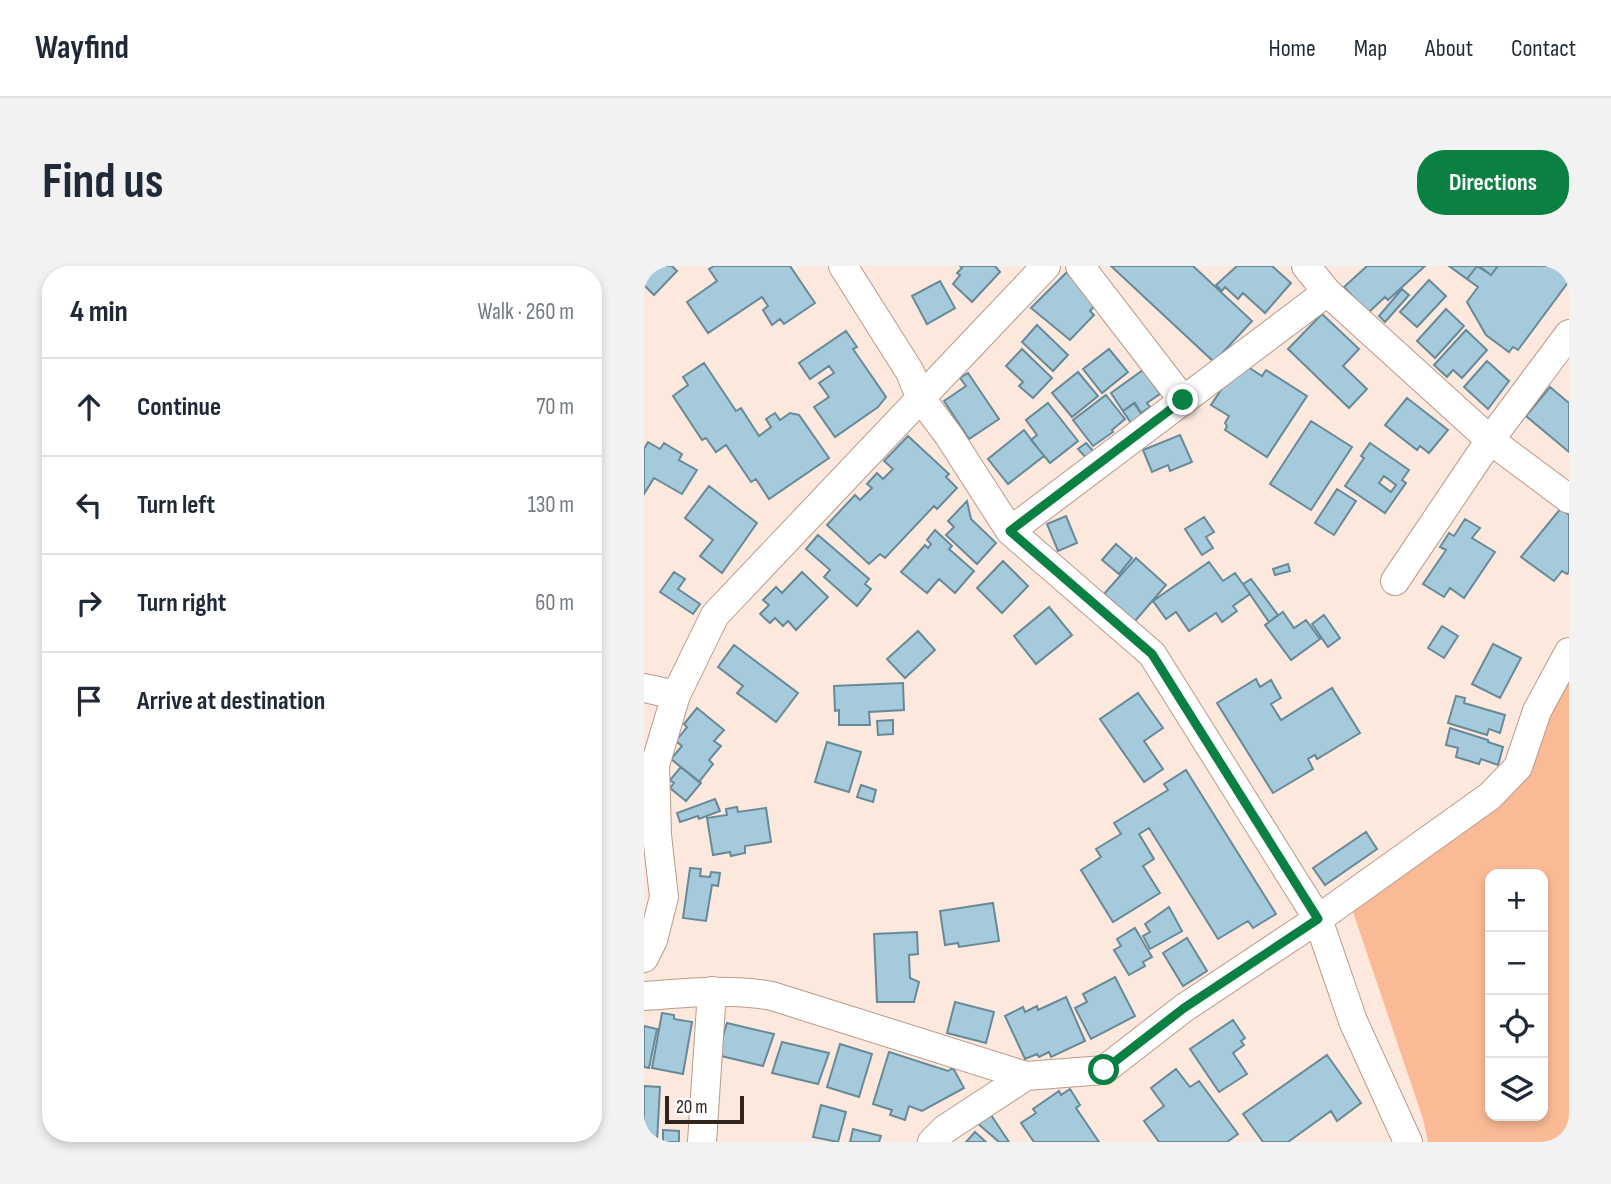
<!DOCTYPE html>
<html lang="en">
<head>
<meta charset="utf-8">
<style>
  body { margin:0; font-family:"Sofia Sans Condensed",sans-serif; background:#f2f2f3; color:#1f2937 }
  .controls { position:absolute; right:21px; bottom:21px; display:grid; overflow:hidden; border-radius:14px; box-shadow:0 4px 10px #0003 }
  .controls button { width:63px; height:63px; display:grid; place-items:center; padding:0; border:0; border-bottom:2px solid #e0e1e3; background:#fff; color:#1f2937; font:35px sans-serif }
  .scale { position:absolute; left:21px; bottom:18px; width:79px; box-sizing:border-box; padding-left:7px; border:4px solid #32251e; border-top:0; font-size:19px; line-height:24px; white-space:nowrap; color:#32251e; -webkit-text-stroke:5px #fff; paint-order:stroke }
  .stop { position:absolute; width:21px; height:21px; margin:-16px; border:5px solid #0b8043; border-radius:50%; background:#fff }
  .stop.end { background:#0b8043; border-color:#fff; box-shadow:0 2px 7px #0008 }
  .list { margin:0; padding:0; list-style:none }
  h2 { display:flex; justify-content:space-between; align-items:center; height:91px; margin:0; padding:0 28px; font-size:30px }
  h2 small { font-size:23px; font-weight:400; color:#747a83 }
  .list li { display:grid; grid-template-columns:46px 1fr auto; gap:21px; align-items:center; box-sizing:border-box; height:98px; padding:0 28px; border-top:2px solid #e0e1e3 }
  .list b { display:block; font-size:26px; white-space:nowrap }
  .list em { font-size:23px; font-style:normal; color:#747a83 }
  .icon { flex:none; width:38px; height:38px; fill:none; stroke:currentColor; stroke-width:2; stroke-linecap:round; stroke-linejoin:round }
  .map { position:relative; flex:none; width:925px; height:876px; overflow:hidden; border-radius:28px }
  header { display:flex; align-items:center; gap:42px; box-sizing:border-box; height:98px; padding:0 35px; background:#fff; border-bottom:2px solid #e0e1e3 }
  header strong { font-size:33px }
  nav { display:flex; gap:38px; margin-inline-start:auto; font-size:24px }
  .intro { display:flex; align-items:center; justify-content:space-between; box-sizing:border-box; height:168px; padding:0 42px }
  h1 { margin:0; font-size:49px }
  .button { padding:18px 32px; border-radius:28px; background:#0b8043; color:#fff; font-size:24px; font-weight:700 }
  main { display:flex; gap:42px; padding:0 42px }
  aside { flex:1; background:#fff; border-radius:28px; box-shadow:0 4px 10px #0003 }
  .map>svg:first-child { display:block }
</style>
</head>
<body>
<header>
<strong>Wayfind</strong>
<nav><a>Home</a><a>Map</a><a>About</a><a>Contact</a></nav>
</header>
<div class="intro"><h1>Find us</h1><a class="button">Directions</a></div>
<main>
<aside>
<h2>4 min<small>Walk · 260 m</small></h2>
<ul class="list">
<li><svg class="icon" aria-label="ahead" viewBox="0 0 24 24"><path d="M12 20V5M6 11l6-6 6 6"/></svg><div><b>Continue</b></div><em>70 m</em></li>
<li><svg class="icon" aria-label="left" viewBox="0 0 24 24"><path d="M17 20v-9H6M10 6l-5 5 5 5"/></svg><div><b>Turn left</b></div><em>130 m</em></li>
<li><svg class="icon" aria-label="right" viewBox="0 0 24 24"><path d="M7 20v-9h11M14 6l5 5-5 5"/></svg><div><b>Turn right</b></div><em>60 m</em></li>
<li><svg class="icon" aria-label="arrive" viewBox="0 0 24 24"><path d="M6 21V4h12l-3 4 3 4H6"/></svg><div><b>Arrive at destination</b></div></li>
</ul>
</aside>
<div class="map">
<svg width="925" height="876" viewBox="0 0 925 876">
  <rect width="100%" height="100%" fill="#fde8dd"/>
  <path fill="#faba96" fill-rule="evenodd" d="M 925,406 L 925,876 L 784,876 L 779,853 L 709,646 L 854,536 ZM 846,608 L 899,608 L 899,850 L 846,850 Z"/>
  <path fill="#a5cadb" stroke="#678a99" stroke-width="2" fill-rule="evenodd" d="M 0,0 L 28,0 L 33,5 L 10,29 L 0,19 Z
    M 70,0 L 146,0 L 171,37 L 140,58 L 136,53 L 128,59 L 119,44 L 124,40 L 118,31 L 64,67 L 43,36 L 73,15 L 65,3 Z
    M 316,0 L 351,0 L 356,6 L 328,36 L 309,18 L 316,9 L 313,7 L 318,2 Z
    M 467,0 L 549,0 L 608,55 L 570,96 Z
    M 593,0 L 628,0 L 647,17 L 621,47 L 599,27 L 594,33 L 581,21 L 578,25 L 572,19 Z
    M 723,0 L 781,0 L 744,34 L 741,31 L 724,47 L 700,21 Z
    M 805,0 L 833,0 L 823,13 Z
    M 833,0 L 847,9 L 854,0 L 925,0 L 925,15 L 874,84 L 869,81 L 865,86 L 842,69 L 823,36 L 834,21 L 823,13 Z
    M 835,0 L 854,0 L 847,9 Z
    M 423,6 L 453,37 L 446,45 L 450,49 L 426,74 L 387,42 Z
    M 785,14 L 802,30 L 773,61 L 756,46 Z
    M 296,15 L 311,42 L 283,58 L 268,30 Z
    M 758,23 L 765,29 L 741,56 L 735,50 Z
    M 802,43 L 820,60 L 791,92 L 773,75 Z
    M 678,48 L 715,83 L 699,100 L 723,123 L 705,142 L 644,83 Z
    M 393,59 L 424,89 L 409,105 L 378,76 Z
    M 822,64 L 843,84 L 818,112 L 809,104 L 803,111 L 790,99 Z
    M 202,65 L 213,81 L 209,83 L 242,131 L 234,141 L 191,171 L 170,141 L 185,131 L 175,117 L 190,107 L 185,100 L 166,113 L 155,97 Z
    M 378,83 L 408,112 L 389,132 L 375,120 L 379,116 L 362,100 Z
    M 465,83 L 484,106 L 458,127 L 439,103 Z
    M 843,95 L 865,115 L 844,143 L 820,121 Z
    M 60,97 L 92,145 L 97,142 L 115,170 L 127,161 L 122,153 L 131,147 L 136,154 L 146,147 L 155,149 L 185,192 L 125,233 L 112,213 L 107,216 L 82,179 L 72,186 L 62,172 L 58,174 L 29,130 L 44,119 L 39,111 Z
    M 601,99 L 618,110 L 622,104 L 663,130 L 623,191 L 581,164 L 583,160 L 581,157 L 585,150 L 567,139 L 587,109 Z
    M 499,104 L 516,128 L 503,137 L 506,141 L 497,147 L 491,137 L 479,145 L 467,127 Z
    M 434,106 L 454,130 L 428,151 L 408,127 Z
    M 324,107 L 355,153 L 325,173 L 300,135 L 322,120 L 316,112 Z
    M 906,121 L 925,137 L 925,186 L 882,150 Z
    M 462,129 L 481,153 L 468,164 L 469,166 L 449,180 L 429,154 Z
    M 763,132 L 804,164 L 785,187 L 776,180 L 773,184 L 741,159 Z
    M 404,137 L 434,175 L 406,197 L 387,174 L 393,169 L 382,154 Z
    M 490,137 L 500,152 L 489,160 L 479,145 Z
    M 667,155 L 708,181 L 667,244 L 626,218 Z
    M 380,164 L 400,190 L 364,218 L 344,193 Z
    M 536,169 L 548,196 L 526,205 L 524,199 L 508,206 L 499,184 Z
    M 264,170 L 305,208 L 302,211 L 313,222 L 293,243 L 290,240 L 241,292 L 236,288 L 225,298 L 183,259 L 211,229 L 216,234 L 228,222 L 223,218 L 233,207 L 239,213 L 249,203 L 240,195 Z
    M 4,176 L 16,183 L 20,177 L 38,188 L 35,194 L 53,204 L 38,228 L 10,212 L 0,228 L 0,183 Z
    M 442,177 L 451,187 L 444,194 L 434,183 Z
    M 726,177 L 765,204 L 758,214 L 762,217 L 741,247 L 701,220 L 720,192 L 717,190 ZM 740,210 L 752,219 L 747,226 L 735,217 Z
    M 65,220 L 113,257 L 78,307 L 56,290 L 69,274 L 41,252 Z
    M 693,223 L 712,235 L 690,269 L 671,257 Z
    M 323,235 L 327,253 L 352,277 L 333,298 L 302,269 L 310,261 L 304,255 Z
    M 917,242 L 925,249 L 925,306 L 923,308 L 918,305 L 910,315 L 877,291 Z
    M 422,250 L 433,277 L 414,285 L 403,258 Z
    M 560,251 L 570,266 L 562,271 L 569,282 L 558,289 L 541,263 Z
    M 821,253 L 836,262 L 828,272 L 851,286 L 820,332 L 806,322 L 800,331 L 779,318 L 802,284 L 796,281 L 805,267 L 810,270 Z
    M 291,264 L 308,280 L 305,283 L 330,305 L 311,327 L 295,313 L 283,327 L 257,306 L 281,279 L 284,282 L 287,278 L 283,274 Z
    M 174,269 L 225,313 L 221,318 L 227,323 L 213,340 L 180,311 L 186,304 L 162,283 Z
    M 472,278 L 488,292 L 475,308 L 458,294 Z
    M 492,292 L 522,319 L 491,355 L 460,328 Z
    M 359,295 L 384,320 L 358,347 L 333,322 Z
    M 565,296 L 579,315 L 591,307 L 606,328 L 589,340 L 593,345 L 578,356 L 572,347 L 545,365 L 532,346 L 522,353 L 509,335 Z
    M 644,298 L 646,305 L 631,309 L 629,303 Z
    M 30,306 L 41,313 L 34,323 L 56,338 L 49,348 L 16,326 Z
    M 158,306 L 184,331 L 152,364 L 144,355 L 139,360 L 131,352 L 126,357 L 116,348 L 125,339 L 119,334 L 132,321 L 138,327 Z
    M 607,313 L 634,349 L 625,356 L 599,318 Z
    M 405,341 L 428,369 L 392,398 L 370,370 Z
    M 639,346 L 650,362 L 662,354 L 676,373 L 647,394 L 621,359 Z
    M 680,349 L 696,372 L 684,381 L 668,358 Z
    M 798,360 L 814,370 L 800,392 L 784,382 Z
    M 274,365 L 291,384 L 261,412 L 243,393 Z
    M 849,378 L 877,392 L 856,432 L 828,418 Z
    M 90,379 L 154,427 L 132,456 L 93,427 L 99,420 L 74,401 Z
    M 612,413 L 616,421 L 627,414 L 637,432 L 627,438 L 637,454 L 688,422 L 716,467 L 673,493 L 671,489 L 664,493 L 669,503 L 629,527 L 573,437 Z
    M 259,417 L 260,444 L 225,446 L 226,459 L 195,459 L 195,444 L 191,445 L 190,420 Z
    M 494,427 L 519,462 L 500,475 L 519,503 L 500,516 L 456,453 Z
    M 812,430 L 821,432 L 820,437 L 861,449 L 856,467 L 845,463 L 843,469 L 804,457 Z
    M 53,442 L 80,464 L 70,475 L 77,480 L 65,494 L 69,498 L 55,516 L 27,493 L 38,480 L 32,475 L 43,461 L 40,458 Z
    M 249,454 L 249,468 L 234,469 L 233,455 Z
    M 806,462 L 844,474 L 844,476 L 859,481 L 854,499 L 837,493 L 835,498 L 812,491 L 814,482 L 802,479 Z
    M 183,476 L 217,486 L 205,526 L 171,516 Z
    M 37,501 L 57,517 L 42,535 L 26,522 L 30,517 L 26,514 Z
    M 542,504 L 632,648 L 609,662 L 604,655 L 574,673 L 505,562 L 495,568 L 510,593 L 499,600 L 516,627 L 469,656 L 437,604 L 457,591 L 452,583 L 477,568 L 470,557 L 524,524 L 520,518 Z
    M 217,519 L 232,524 L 229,536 L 213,531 Z
    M 71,533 L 76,545 L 55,553 L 54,550 L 36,556 L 33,547 Z
    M 93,541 L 94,546 L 122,542 L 127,576 L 101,580 L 101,587 L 87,590 L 86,586 L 69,589 L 63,552 L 83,549 L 82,543 Z
    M 722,566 L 733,583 L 681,619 L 669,602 Z
    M 46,602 L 57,603 L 56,610 L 66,611 L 67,606 L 76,607 L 74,620 L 68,619 L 62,655 L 39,652 Z
    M 349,637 L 355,675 L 315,681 L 314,677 L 301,679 L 296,645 Z
    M 525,641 L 538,665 L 506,683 L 499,670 L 506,666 L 501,658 Z
    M 491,662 L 508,691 L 499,696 L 501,700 L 485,709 L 470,684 L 477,680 L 473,673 Z
    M 273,666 L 274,688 L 265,689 L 266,712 L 275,716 L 270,736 L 233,736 L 230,668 Z
    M 543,672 L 563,705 L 539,720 L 519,687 Z
    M 471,711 L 491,750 L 447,773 L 431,742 L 443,736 L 439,728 Z
    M 422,731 L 441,775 L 407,791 L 405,786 L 395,791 L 393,788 L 381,793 L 361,750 L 379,741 L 381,746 L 393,740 L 394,744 Z
    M 311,736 L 350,746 L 342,777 L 303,767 Z
    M 18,747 L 30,749 L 30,753 L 48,756 L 39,808 L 8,802 Z
    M 589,754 L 601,772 L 597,775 L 600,779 L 589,787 L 603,808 L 575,826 L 546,783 Z
    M 83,757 L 130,768 L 119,800 L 73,789 Z
    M 0,760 L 13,763 L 5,802 L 0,801 Z
    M 138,776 L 185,787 L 174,818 L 128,807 Z
    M 196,778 L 228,788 L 215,831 L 183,821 Z
    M 245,786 L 304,805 L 309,802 L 320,822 L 278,845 L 265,840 L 261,854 L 246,849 L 248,844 L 229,838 Z
    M 683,789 L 717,837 L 693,855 L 687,845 L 644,876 L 619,876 L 599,848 Z
    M 532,803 L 546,821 L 555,815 L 594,868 L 583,876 L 515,876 L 500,855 L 520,840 L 507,822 Z
    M 0,820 L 16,821 L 13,876 L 0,876 Z
    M 426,823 L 436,839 L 432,842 L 455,876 L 390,876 L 377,857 L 392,847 L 389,843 L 415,825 L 417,829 Z
    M 177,839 L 202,846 L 194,876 L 169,871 Z
    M 345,846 L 365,876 L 355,876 L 331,855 Z
    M 209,863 L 237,870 L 235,876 L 206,876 Z
    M 19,864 L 35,865 L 35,876 L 19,876 Z
    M 331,866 L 342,876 L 322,876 Z"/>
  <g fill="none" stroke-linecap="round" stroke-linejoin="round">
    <g stroke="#ba9a89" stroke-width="30">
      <path id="street" d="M 199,0 L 266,106 L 276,131 L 305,170 L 366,265 L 508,388 L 674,653 L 709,755 L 764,876
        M 436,0 L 539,134
        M 662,0 L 683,26 L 846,174 L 925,233
        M 366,265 L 683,26
        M 751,315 L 846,174 L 925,68
        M 0,422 L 32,429
        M 0,692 L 9,674 L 20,631 L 13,569 L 11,499 L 32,429 L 71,349 L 402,0
        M 0,730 C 43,727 85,722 128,730 L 382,810 L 460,804 L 540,742 L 674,653 L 846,530 L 874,501 L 893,445 L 925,386
        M 58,876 L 68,725
        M 288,876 L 301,863 L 382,810"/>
    </g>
    <use href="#street" stroke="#fff" stroke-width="28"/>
  </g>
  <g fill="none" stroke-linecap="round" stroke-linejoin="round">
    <path stroke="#0b8043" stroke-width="9" d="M 460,804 L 540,742 L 674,653 L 508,388 L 366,265 L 539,134"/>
  </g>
</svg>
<div class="controls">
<button>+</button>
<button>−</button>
<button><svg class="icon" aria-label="locate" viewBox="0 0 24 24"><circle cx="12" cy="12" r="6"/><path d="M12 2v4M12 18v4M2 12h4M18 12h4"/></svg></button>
<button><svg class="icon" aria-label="layers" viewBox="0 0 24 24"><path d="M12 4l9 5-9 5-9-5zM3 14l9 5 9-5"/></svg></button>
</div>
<div class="scale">20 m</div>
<div class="stop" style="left:460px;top:804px"></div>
<div class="stop end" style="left:539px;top:134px"></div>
</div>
</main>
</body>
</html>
